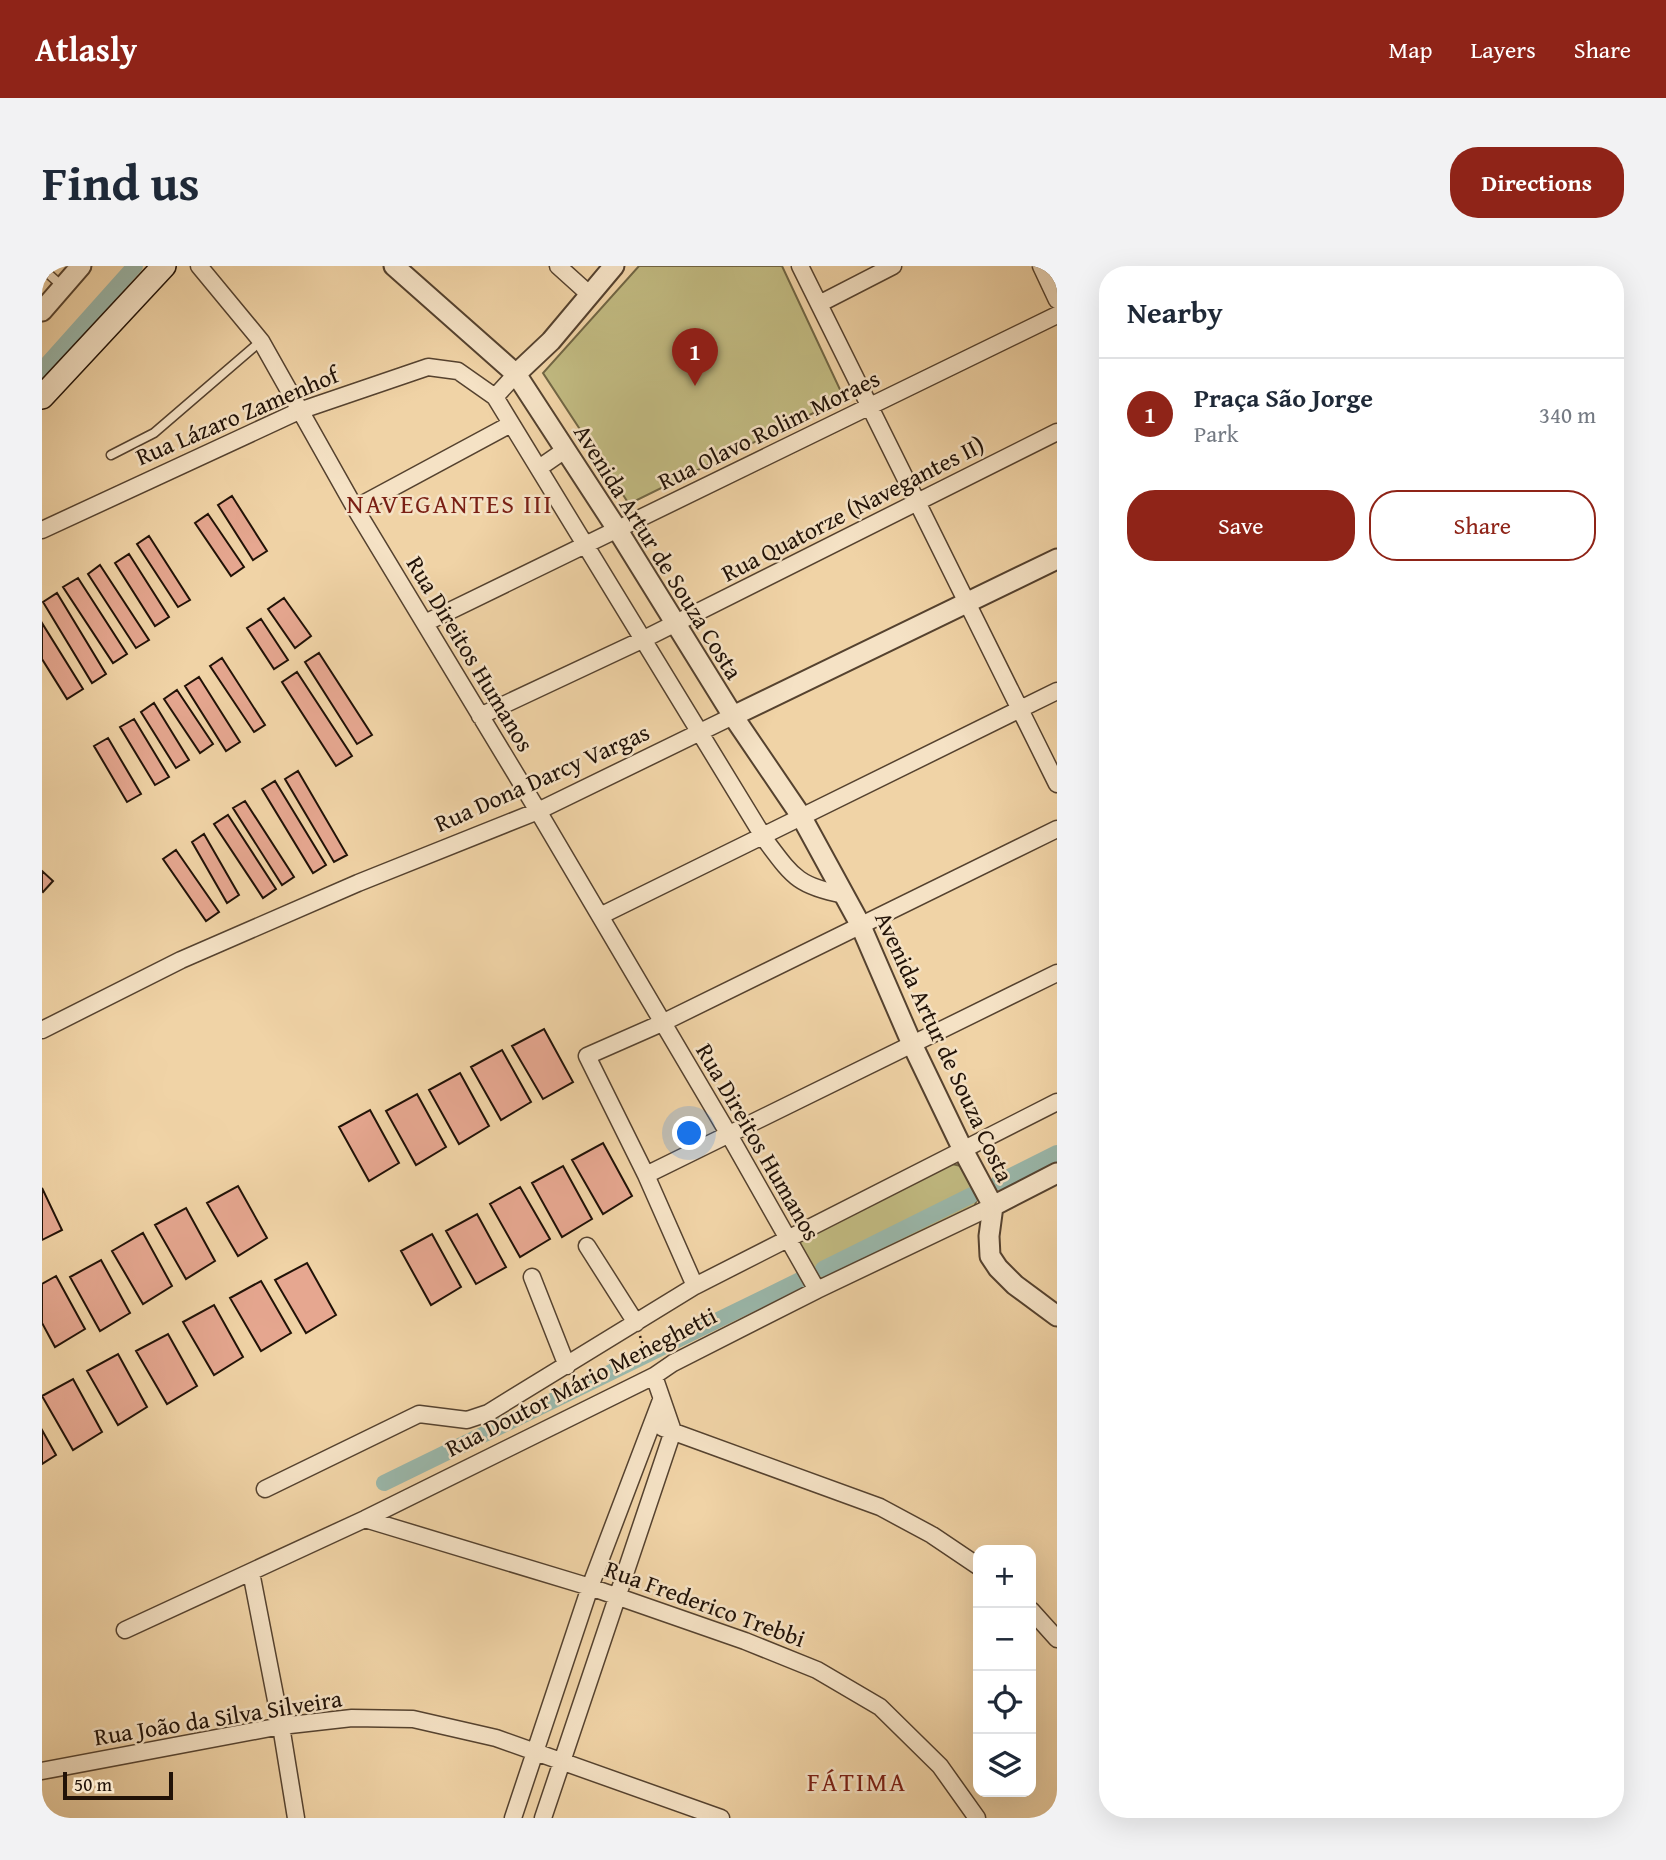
<!DOCTYPE html>
<html lang="en">
<head>
<meta charset="utf-8">
<style>
  body { margin:0; font-family:"Gentium Book Plus",serif; background:#f2f2f3; color:#1f2937 }
  .controls { position:absolute; right:21px; bottom:21px; display:grid; overflow:hidden; border-radius:14px; box-shadow:0 7px 28px #0002 }
  .controls button { width:63px; height:63px; display:grid; place-items:center; padding:0; border:0; border-bottom:2px solid #e0e1e3; background:#fff; color:#1f2937; font:35px sans-serif }
  .scale { position:absolute; left:21px; bottom:18px; width:110px; box-sizing:border-box; padding-left:7px; border:4px solid #211207; border-top:0; font-size:19px; line-height:24px; white-space:nowrap; color:#211207; -webkit-text-stroke:5px #f5e2c5; paint-order:stroke }
  .you { position:absolute; left:648px; top:868px; width:24px; height:24px; margin:-18px; border:5px solid #fff; border-radius:50%; background:#1a73e8; box-shadow:0 0 0 10px #1a73e833 }
  .badge { display:grid; place-items:center; width:46px; height:46px; border-radius:50%; background:#8f2418; color:#fff; font-size:23px; font-weight:700 }
  .pin { position:absolute; translate:-50% -58px; filter:drop-shadow(0 2px 4px #0008) }
  .pin::after { content:''; position:absolute; top:37px; width:24px; height:21px; background:inherit; clip-path:polygon(0 0,100% 0,50% 100%) }
  .list { margin:0; padding:0; list-style:none }
  h2 { display:flex; justify-content:space-between; align-items:center; height:91px; margin:0; padding:0 28px; font-size:30px }
  h2 small { font-size:23px; font-weight:400; color:#747a83 }
  .list li { display:grid; grid-template-columns:46px 1fr auto; gap:21px; align-items:center; box-sizing:border-box; height:112px; padding:0 28px; border-top:2px solid #e0e1e3 }
  .list b { display:block; font-size:26px; white-space:nowrap }
  .list p { margin:0; font-size:23px; white-space:nowrap; color:#747a83 }
  .list em { font-size:23px; font-style:normal; color:#747a83 }
  .actions { display:flex; gap:14px; padding:21px 28px }
  .actions a { flex:1; padding:16px 0; border:2px solid #8f2418; border-radius:28px; text-align:center; font-size:24px; color:#8f2418 }
  .actions .main { background:#8f2418; color:#fff }
  .icon { flex:none; width:38px; height:38px; fill:none; stroke:currentColor; stroke-width:2; stroke-linecap:round; stroke-linejoin:round }
  .map { position:relative; flex:none; width:1015px; height:1552px; overflow:hidden; border-radius:28px }
  header { display:flex; align-items:center; gap:42px; box-sizing:border-box; height:98px; padding:0 35px; background:#8f2418; color:#fff }
  header strong { font-size:33px }
  nav { display:flex; gap:38px; margin-inline-start:auto; font-size:24px }
  .intro { display:flex; align-items:center; justify-content:space-between; box-sizing:border-box; height:168px; padding:0 42px }
  h1 { margin:0; font-size:49px }
  .button { padding:18px 32px; border-radius:28px; background:#8f2418; color:#fff; font-size:24px; font-weight:700 }
  main { display:flex; gap:42px; padding:0 42px }
  aside { flex:1; background:#fff; border-radius:28px; box-shadow:0 7px 28px #0002 }
  .map>svg:first-child { display:block }
</style>
</head>
<body>
<header>
<strong>Atlasly</strong>
<nav><a>Map</a><a>Layers</a><a>Share</a></nav>
</header>
<div class="intro"><h1>Find us</h1><a class="button">Directions</a></div>
<main>
<div class="map">
<svg width="1015" height="1552" viewBox="0 0 1015 1552">
  <rect width="100%" height="100%" fill="#f0d3a6"/>
  <filter id="stains"><feTurbulence type="fractalNoise" baseFrequency=".00286" numOctaves="4"/><feColorMatrix values="0 0 0 0 .2 0 0 0 0 .09 0 0 0 0 .02 0 0 0 .5 -.17"/></filter>
  <radialGradient id="worn" r=".72"><stop offset=".6" stop-color="#630" stop-opacity="0"/><stop offset="1" stop-color="#630" stop-opacity=".3"/></radialGradient>
  <path fill="#c1ba81" stroke="#716644" stroke-width="2" d="M 597,0 L 740,0 L 802,132 L 587,238 L 501,107 Z
    M 910,898 L 919,900 C 926,912 940,928 932,941 L 779,1013 L 775,1011 L 757,978 L 759,974 Z"/>
  <g fill="none" stroke-linecap="round" stroke-linejoin="round">
    <path stroke="#9ab7aa" stroke-width="16" d="M 0,104 L 93,0
      M 957,916 L 1015,887
      M 781,1003 L 930,929
      M 342,1217 L 758,1014"/>
  </g>
  <path fill="#e6a790" stroke="#211207" stroke-width="2" d="M 190,230 L 225,285 L 211,294 L 176,239 Z
    M 166,248 L 202,301 L 189,310 L 153,257 Z
    M 107,270 L 148,334 L 136,341 L 95,278 Z
    M 87,288 L 127,351 L 113,360 L 73,297 Z
    M 58,299 L 107,374 L 94,382 L 46,308 Z
    M 36,312 L 85,388 L 71,397 L 21,321 Z
    M 15,327 L 64,408 L 50,417 L 1,336 Z
    M 242,332 L 269,370 L 253,382 L 226,343 Z
    M 219,353 L 246,394 L 232,403 L 205,362 Z
    M 0,357 L 41,423 L 25,433 L 0,393 Z
    M 277,387 L 330,469 L 315,478 L 263,396 Z
    M 180,392 L 223,459 L 212,466 L 168,400 Z
    M 255,406 L 310,490 L 294,500 L 240,416 Z
    M 157,411 L 198,476 L 184,485 L 143,420 Z
    M 135,424 L 171,478 L 158,487 L 122,433 Z
    M 112,437 L 147,494 L 134,502 L 99,446 Z
    M 92,453 L 127,511 L 113,519 L 78,461 Z
    M 66,472 L 99,528 L 85,536 L 52,480 Z
    M 256,505 L 305,589 L 292,596 L 243,513 Z
    M 233,515 L 284,599 L 271,607 L 220,523 Z
    M 203,535 L 252,611 L 240,619 L 191,542 Z
    M 186,549 L 234,623 L 221,632 L 172,558 Z
    M 162,568 L 197,629 L 185,637 L 150,576 Z
    M 134,584 L 177,646 L 164,655 L 121,593 Z
    M 0,605 L 11,615 L 1,626 L 0,625 Z
    M 502,763 L 531,816 L 501,833 L 470,780 Z
    M 460,784 L 489,836 L 459,854 L 429,801 Z
    M 418,807 L 447,860 L 417,878 L 387,824 Z
    M 375,828 L 404,881 L 374,899 L 344,845 Z
    M 328,844 L 357,897 L 327,915 L 297,861 Z
    M 561,877 L 590,930 L 561,948 L 530,894 Z
    M 521,900 L 550,953 L 520,971 L 490,917 Z
    M 196,920 L 225,972 L 196,990 L 165,937 Z
    M 478,921 L 508,973 L 478,991 L 448,938 Z
    M 0,922 L 20,964 L 0,974 Z
    M 144,942 L 173,995 L 144,1013 L 113,959 Z
    M 435,948 L 464,1001 L 434,1018 L 404,965 Z
    M 101,967 L 130,1020 L 101,1038 L 70,985 Z
    M 390,968 L 419,1021 L 389,1039 L 359,985 Z
    M 59,994 L 88,1047 L 58,1065 L 28,1011 Z
    M 265,997 L 294,1049 L 264,1067 L 233,1014 Z
    M 14,1010 L 43,1063 L 13,1081 L 0,1057 L 0,1018 Z
    M 219,1015 L 249,1067 L 219,1085 L 188,1032 Z
    M 172,1039 L 201,1091 L 172,1109 L 141,1056 Z
    M 126,1068 L 155,1120 L 125,1138 L 94,1085 Z
    M 76,1088 L 105,1141 L 76,1159 L 45,1105 Z
    M 31,1113 L 60,1166 L 31,1184 L 0,1130 Z
    M 0,1164 L 14,1189 L 0,1198 Z"/>
  <g fill="none" stroke-linecap="round" stroke-linejoin="round">
    <g stroke="#55422f" stroke-width="11">
      <path id="service" d="M 0,2 L 21,21
        M 69,189 L 112,167 L 219,75"/>
    </g>
    <g stroke="#55422f" stroke-width="19">
      <path id="minor" d="M 157,0 L 219,75 L 313,242 L 496,545 L 686,867 L 775,1024
        M 516,0 L 547,28
        M 758,0 L 1015,518
        M 999,0 L 1015,34
        M 777,38 L 851,0
        M 453,131 L 474,108
        M 497,202 L 523,184
        M 313,242 L 469,158
        M 0,264 L 257,145 L 386,101 L 416,105 L 453,131 L 724,575 C 751,611 756,620 802,629
        M 383,357 L 1015,49
        M 438,450 L 602,373 L 1015,166
        M 558,650 L 1015,425
        M 0,764 L 139,694 L 316,617 L 496,545 L 691,450
        M 604,909 L 1015,707
        M 545,980 L 594,1057
        M 490,1011 L 525,1100
        M 653,1020 L 604,909 L 545,790 L 620,757 L 1015,563
        M 621,1162 L 838,1241 L 890,1269 L 936,1300
        M 223,1223 L 377,1148 L 425,1154 L 446,1147 L 653,1020 L 1015,836
        M 323,1253 L 548,1321 L 703,1375 L 775,1404 L 838,1441 L 898,1500 L 935,1552
        M 209,1306 L 239,1460 L 254,1552
        M 989,1344 L 1015,1373
        M 83,1364 L 323,1253 L 612,1110 L 631,1097 L 775,1024 L 951,940
        M 0,1505 L 239,1460 L 310,1452 L 371,1453 L 454,1472 L 679,1552
        M 471,1552 L 548,1321 L 619,1134
        M 501,1552 L 631,1165 L 612,1110"/>
    </g>
    <g stroke="#55422f" stroke-width="23">
      <path id="tertiary" d="M 352,0 L 474,108 L 575,263 L 691,450 L 759,550 L 818,658 L 870,778 L 921,884 L 951,940 L 947,970 L 948,990 L 956,1002 L 973,1019 L 1015,1050
        M 0,45 L 39,0
        M 474,108 L 509,75 L 572,0
        M 691,450 L 1015,293
        M 951,940 L 1015,907"/>
    </g>
    <g stroke="#211207" stroke-width="26">
      <path id="secondary" d="M 0,131 L 122,0"/>
    </g>
    <path stroke="#211207" stroke-width="2.5" stroke-dasharray="2 3.5" stroke-linecap="butt" d="M 598,1070 L 606,1094"/>
    <use href="#service" stroke="#f5e2c5" stroke-width="8"/>
    <use href="#minor" stroke="#f5e2c5" stroke-width="16"/>
    <use href="#tertiary" stroke="#f5e2c5" stroke-width="19"/>
    <use href="#secondary" stroke="#f5e2c5" stroke-width="23"/>
  </g>
  <g text-anchor="middle" stroke-width="5" stroke-linejoin="round" paint-order="stroke">
    <g font-size="24" fill="#211207" stroke="#f5e2c5">
      <text transform="translate(195 150) rotate(-23)" y="8">Rua Lázaro Zamenhof</text>
      <text transform="translate(727 164) rotate(-26)" y="8">Rua Olavo Rolim Moraes</text>
      <text transform="translate(811 243) rotate(-27)" y="8">Rua Quatorze (Navegantes II)</text>
      <text transform="translate(616 286) rotate(58)" y="8">Avenida Artur de Souza Costa</text>
      <text transform="translate(428 388) rotate(59)" y="8">Rua Direitos Humanos</text>
      <text transform="translate(500 512) rotate(-24)" y="8">Rua Dona Darcy Vargas</text>
      <text transform="translate(902 781) rotate(65)" y="8">Avenida Artur de Souza Costa</text>
      <text transform="translate(716 876) rotate(60)" y="8">Rua Direitos Humanos</text>
      <text transform="translate(539 1116) rotate(-27)" y="8">Rua Doutor Mário Meneghetti</text>
      <text transform="translate(663 1338) rotate(20)" y="8">Rua Frederico Trebbi</text>
      <text transform="translate(176 1452) rotate(-9)" y="8">Rua João da Silva Silveira</text>
    </g>
    <g font-size="26" letter-spacing="2" fill="#7a1f14" stroke="#f5e2c5">
      <text x="408" y="247">NAVEGANTES III</text>
      <text x="815" y="1525">FÁTIMA</text>
    </g>
  </g>
  <rect width="100%" height="100%" filter="url(#stains)"/>
  <rect width="100%" height="100%" fill="url(#worn)"/>
</svg>
<div class="controls">
<button>+</button>
<button>−</button>
<button><svg class="icon" aria-label="locate" viewBox="0 0 24 24"><circle cx="12" cy="12" r="6"/><path d="M12 2v4M12 18v4M2 12h4M18 12h4"/></svg></button>
<button><svg class="icon" aria-label="layers" viewBox="0 0 24 24"><path d="M12 4l9 5-9 5-9-5zM3 14l9 5 9-5"/></svg></button>
</div>
<div class="scale">50 m</div>
<div class="you"></div>
<div class="pin badge" style="left:653px;top:120px">1</div>
</div>
<aside>
<h2>Nearby<small></small></h2>
<ul class="list">
<li><span class="badge">1</span><div><b>Praça São Jorge</b><p>Park</p></div><em>340 m</em></li>
</ul>
<div class="actions"><a class="main">Save</a><a>Share</a></div>
</aside>
</main>
</body>
</html>
